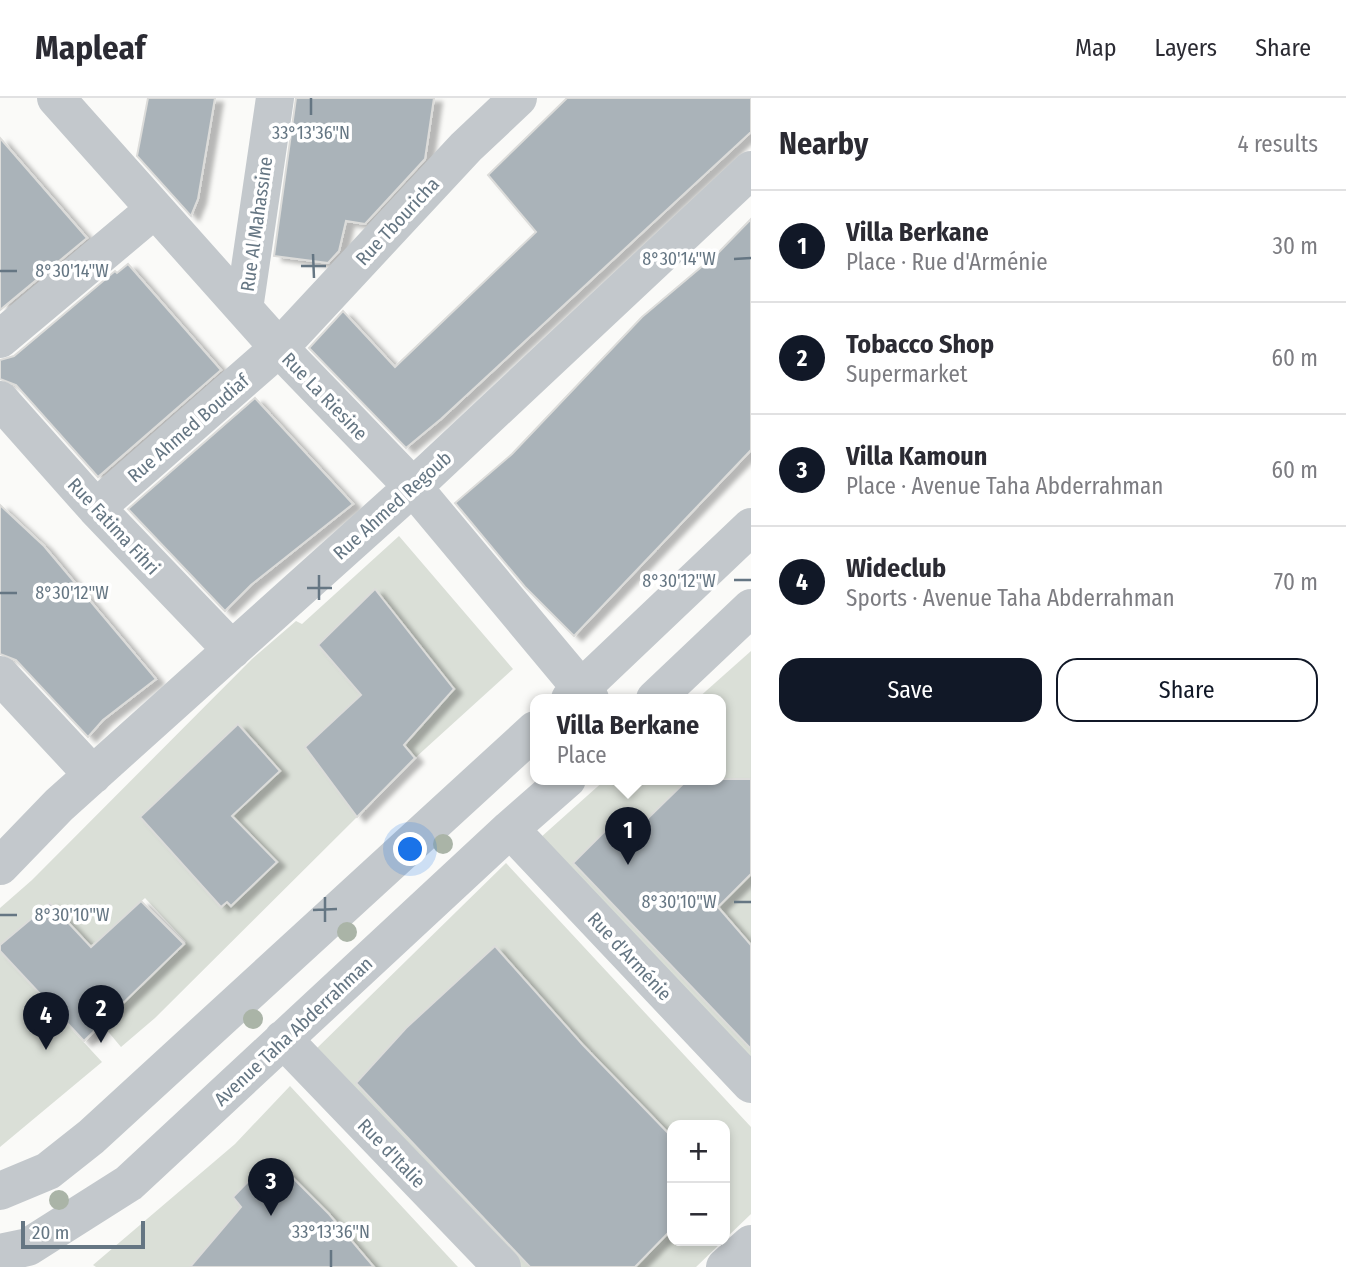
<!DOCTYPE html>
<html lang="en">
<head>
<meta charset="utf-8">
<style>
  body { margin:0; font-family:"Fira Sans Condensed",sans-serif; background:#f2f2f3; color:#2b2b33 }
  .controls { position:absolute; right:21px; bottom:21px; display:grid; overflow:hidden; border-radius:14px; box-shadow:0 4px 10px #0003 }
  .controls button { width:63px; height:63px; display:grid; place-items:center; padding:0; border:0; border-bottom:2px solid #e1e1e2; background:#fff; color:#2b2b33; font:35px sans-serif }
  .scale { position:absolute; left:21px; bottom:18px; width:124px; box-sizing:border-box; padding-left:7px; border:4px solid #657683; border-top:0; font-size:19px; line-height:24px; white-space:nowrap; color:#657683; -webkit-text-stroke:5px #fff; paint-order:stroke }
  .you { position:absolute; left:411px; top:752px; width:24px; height:24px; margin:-18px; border:5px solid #fff; border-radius:50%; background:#1a73e8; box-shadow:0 0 0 10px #1a73e833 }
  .badge { display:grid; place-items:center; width:46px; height:46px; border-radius:50%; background:#111827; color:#fff; font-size:23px; font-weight:700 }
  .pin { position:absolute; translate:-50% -58px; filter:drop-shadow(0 2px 4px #0008) }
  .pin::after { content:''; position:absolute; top:37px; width:24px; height:21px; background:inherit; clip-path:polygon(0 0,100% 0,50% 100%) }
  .popup { position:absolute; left:530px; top:596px; width:196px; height:91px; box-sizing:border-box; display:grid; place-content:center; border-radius:14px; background:#fff; filter:drop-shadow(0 2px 5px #0005); font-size:23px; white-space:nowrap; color:#7c7c81 }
  .popup b { font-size:26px; color:#2b2b33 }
  .popup::after { content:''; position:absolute; left:50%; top:100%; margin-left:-14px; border:14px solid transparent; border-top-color:#fff }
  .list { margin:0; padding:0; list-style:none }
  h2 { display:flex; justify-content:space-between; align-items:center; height:91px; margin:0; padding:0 28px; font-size:30px }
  h2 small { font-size:23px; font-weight:400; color:#7c7c81 }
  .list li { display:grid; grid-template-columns:46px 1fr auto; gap:21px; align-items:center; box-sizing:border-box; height:112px; padding:0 28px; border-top:2px solid #e1e1e2 }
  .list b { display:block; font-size:26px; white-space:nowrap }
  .list p { margin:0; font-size:23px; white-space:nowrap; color:#7c7c81 }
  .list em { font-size:23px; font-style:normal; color:#7c7c81 }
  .actions { display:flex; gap:14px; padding:21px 28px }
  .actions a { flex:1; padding:16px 0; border:2px solid #111827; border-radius:21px; text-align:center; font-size:24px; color:#111827 }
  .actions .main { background:#111827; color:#fff }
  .map { position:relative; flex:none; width:751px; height:1169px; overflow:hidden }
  header { display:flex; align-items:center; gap:42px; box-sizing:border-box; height:98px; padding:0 35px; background:#fff; border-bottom:2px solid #e1e1e2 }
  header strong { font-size:33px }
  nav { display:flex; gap:38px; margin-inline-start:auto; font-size:24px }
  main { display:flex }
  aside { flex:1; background:#fff }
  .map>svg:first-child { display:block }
</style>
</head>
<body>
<header>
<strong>Mapleaf</strong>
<nav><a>Map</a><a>Layers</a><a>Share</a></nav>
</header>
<main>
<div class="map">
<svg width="751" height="1169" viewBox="0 0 751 1169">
  <defs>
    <filter id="shadow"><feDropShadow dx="8" dy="4.5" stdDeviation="2" flood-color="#0004"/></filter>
  </defs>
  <rect width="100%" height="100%" fill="#fafaf8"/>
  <path fill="#dadfd7" d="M 399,438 L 513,571 L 415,660 L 404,647 L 454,591 L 375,491 L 319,547 L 361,597 L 305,650 L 357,719 L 155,920 L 121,949 L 100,924 L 186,844 L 145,800 L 91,849 L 50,805 L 0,847 L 0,810 L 32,782 L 252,561 L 296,523 L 302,526 Z
    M 751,553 L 751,963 L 540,740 L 606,681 L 721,681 L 721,601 L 697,601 Z
    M 506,765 L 751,1029 L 751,1116 L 725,1141 L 725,1027 L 672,1027 L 672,1143 L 723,1143 L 696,1169 L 519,1169 L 313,954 Z
    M 0,853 L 102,964 L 0,1049 Z
    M 290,988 L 458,1169 L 96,1169 L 93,1167 L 235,1046 Z"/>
  <path fill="#aab3b9" stroke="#dcdcda" stroke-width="2" filter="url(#shadow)" d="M 148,0 L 215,0 L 198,101 L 191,118 L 137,58 Z
    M 296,0 L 434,0 L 425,61 L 365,126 L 346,123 L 339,153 L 328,165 L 274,158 Z
    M 567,0 L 751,0 L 751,34 L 441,321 L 406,350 L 309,250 L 343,213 L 395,269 L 536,134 L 488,77 Z
    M 0,40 L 87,140 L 0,212 Z
    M 751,121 L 751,352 L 574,538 L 525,489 L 455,405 L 512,356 L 642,219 L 719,154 Z
    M 128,166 L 221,272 L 98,379 L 16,287 L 0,281 L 0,262 L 14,258 L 115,173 L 117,175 Z
    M 255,300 L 353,406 L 251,487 L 225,513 L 128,411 Z
    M 0,407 L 44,448 L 156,581 L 103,622 L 88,639 L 16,562 L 0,556 Z
    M 375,491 L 454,591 L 404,647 L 415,660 L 357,719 L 305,649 L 361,597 L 318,547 Z
    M 238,626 L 280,673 L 232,718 L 277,764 L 231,808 L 227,804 L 221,809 L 140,719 Z
    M 688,681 L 751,681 L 751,776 L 718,809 L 751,847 L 751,951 L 573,765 L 629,709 L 643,725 Z
    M 141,803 L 184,846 L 84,943 L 0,853 L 0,847 L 50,805 L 91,849 Z
    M 495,848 L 583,947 L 672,1039 L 672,1131 L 635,1169 L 530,1169 L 356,985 L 406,930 Z
    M 272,1059 L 329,1116 L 374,1169 L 190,1169 L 241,1109 L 233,1099 Z"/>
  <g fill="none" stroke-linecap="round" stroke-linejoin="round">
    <path stroke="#c3c8cc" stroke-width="38" d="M 56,0 L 279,250 L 413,389 L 590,601
      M 244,211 L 275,0
      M 0,241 L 155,111
      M 0,302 L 96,410 L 232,552
      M 96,410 L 279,250 L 466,49 L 518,0
      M 0,577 L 93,677
      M 570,601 L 751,429
      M 655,601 L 751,510
      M 510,731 L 751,986
      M 0,768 L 59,707 L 413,389 L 751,72
      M 283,941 L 502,1169
      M 0,1093 L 48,1073 L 91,1039 L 535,632
      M 0,1155 L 28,1149 L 129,1085 L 510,731 L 567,681
      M 725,1169 L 751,1146"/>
  </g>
  <g fill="#aab4a7">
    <circle cx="443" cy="746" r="10"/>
    <circle cx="347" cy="834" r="10"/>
    <circle cx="253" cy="921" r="10"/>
    <circle cx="59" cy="1102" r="10"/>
  </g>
  <path fill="none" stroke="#657683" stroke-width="2.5" d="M 311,0 L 311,17M 313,156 L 314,180M 734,161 L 751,160M 301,168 L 326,168M 0,173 L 17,173M 319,477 L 319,502M 734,482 L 751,482M 307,490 L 332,490M 0,495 L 17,495M 325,799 L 325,824M 734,804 L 751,804M 313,812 L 337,811M 0,817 L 17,817M 331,1152 L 331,1169"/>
  <g text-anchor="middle" stroke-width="7" stroke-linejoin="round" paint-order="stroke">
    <g font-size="19" fill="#657683" stroke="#fff">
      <text transform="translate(397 123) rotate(-47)" y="7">Rue Tbouricha</text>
      <text transform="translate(256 126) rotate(-82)" y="7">Rue Al Mahassine</text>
      <text transform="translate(325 298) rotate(46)" y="7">Rue La Riesine</text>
      <text transform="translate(188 330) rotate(-41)" y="7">Rue Ahmed Boudiaf</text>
      <text transform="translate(392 407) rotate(-42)" y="7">Rue Ahmed Regoub</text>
      <text transform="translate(114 428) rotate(47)" y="7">Rue Fatima Fihri</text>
      <text transform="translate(630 858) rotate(47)" y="7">Rue d'Arménie</text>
      <text transform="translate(293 933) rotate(-43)" y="7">Avenue Taha Abderrahman</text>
      <text transform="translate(392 1055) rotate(46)" y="7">Rue d'Italie</text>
    </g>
  </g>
  <g font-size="18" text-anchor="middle" fill="#657683" stroke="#fff" stroke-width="7" stroke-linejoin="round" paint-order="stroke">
    <text x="311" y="41">33°13'36"N</text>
    <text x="679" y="167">8°30'14"W</text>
    <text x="72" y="179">8°30'14"W</text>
    <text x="679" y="489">8°30'12"W</text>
    <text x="72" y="501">8°30'12"W</text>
    <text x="679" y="810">8°30'10"W</text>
    <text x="72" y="823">8°30'10"W</text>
    <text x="331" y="1140">33°13'36"N</text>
  </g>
</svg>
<div class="controls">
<button>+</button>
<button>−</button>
</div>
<div class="scale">20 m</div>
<div class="you"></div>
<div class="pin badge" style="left:628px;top:767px">1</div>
<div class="popup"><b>Villa Berkane</b>Place</div>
<div class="pin badge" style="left:101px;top:945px">2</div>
<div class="pin badge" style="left:271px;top:1118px">3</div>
<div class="pin badge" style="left:46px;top:952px">4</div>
</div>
<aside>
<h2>Nearby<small>4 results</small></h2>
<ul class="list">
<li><span class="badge">1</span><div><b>Villa Berkane</b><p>Place · Rue d'Arménie</p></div><em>30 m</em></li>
<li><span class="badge">2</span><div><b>Tobacco Shop</b><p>Supermarket</p></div><em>60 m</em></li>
<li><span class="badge">3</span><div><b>Villa Kamoun</b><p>Place · Avenue Taha Abderrahman</p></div><em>60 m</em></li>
<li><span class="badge">4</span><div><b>Wideclub</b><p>Sports · Avenue Taha Abderrahman</p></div><em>70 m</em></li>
</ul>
<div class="actions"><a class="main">Save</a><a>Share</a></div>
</aside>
</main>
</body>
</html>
